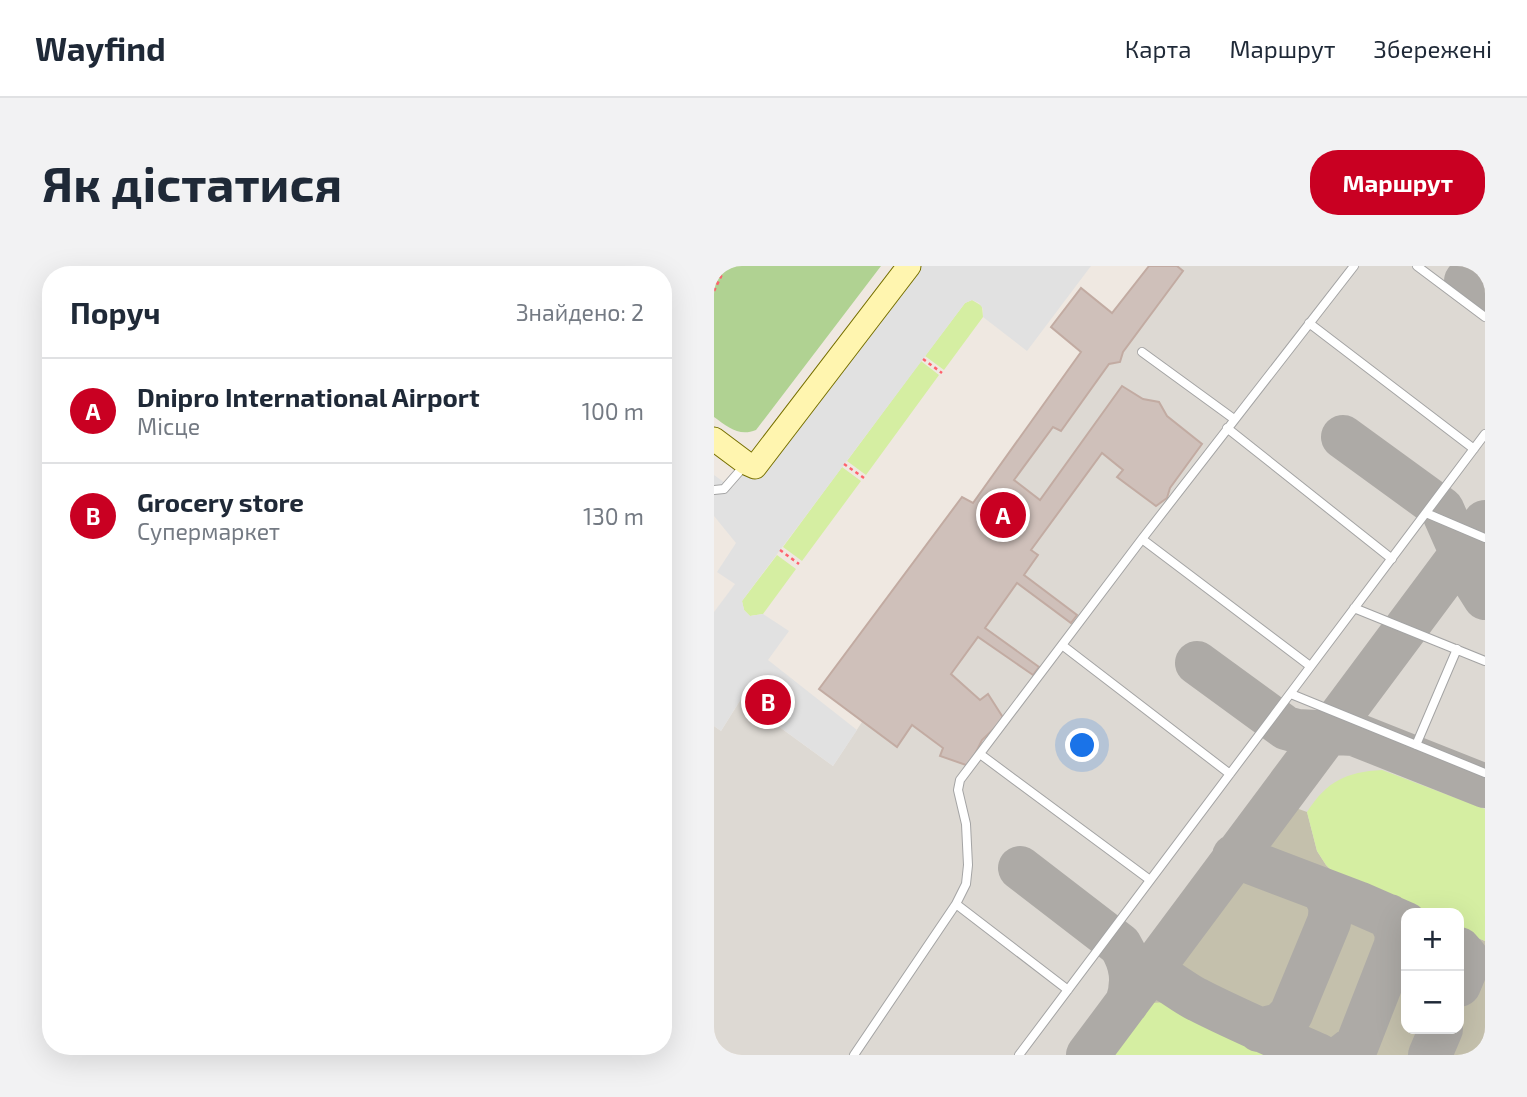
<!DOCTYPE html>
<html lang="uk">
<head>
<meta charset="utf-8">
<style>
  body { margin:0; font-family:"Exo 2",sans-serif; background:#f2f2f3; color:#1f2937 }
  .controls { position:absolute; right:21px; bottom:21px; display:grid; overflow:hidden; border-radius:14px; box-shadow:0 7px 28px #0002 }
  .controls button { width:63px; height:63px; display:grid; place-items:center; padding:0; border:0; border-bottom:2px solid #e0e1e3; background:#fff; color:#1f2937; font:35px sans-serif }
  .you { position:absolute; left:369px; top:480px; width:24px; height:24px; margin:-18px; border:5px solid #fff; border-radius:50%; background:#1a73e8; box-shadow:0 0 0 10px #1a73e833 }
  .badge { display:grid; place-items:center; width:46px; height:46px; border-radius:50%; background:#c90022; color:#fff; font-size:23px; font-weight:700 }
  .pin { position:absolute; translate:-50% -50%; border:4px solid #fff; box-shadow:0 2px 7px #0006 }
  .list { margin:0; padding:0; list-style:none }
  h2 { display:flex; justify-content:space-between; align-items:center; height:91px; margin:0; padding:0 28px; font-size:30px }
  h2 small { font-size:23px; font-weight:400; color:#747a83 }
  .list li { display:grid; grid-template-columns:46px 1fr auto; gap:21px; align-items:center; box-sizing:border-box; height:105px; padding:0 28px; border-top:2px solid #e0e1e3 }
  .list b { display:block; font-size:26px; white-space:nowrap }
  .list p { margin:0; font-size:23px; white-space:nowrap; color:#747a83 }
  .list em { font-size:23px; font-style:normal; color:#747a83 }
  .map { position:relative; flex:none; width:771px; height:789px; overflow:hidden; border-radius:28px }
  header { display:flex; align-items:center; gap:42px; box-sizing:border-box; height:98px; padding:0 35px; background:#fff; border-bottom:2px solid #e0e1e3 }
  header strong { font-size:33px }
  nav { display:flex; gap:38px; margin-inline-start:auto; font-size:24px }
  .intro { display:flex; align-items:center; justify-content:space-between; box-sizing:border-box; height:168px; padding:0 42px }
  h1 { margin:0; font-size:49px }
  .button { padding:18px 32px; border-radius:28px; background:#c90022; color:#fff; font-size:24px; font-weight:700 }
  main { display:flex; gap:42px; padding:0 42px }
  aside { flex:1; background:#fff; border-radius:28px; box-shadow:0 7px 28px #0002 }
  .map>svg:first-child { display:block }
</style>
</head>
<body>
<header>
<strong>Wayfind</strong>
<nav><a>Карта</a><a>Маршрут</a><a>Збережені</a></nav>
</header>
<div class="intro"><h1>Як дістатися</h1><a class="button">Маршрут</a></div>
<main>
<aside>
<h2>Поруч<small>Знайдено: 2</small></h2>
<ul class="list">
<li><span class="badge">A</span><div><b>Dnipro International Airport</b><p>Місце</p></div><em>100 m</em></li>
<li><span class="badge">B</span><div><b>Grocery store</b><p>Супермаркет</p></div><em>130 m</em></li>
</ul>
</aside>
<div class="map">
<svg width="771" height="789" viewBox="0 0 771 789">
  <rect width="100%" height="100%" fill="#efe8e1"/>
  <path fill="#ddd9d3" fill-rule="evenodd" d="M 435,0 L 771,0 L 771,789 L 0,789 L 0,460 L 7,465 L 27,433 L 119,500 L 148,456 L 105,423 L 248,231 L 259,237 L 367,86 L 337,61 L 367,22 L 398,47 ZM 692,647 L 745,647 L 745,763 L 692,763 Z"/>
  <path fill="#c4c0ac" d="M 582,542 L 593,546 L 603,585 L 612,599 L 628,615 L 703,647 L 692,647 L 692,763 L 745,763 L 745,664 L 771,675 L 771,789 L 398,789 Z"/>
  <path fill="#d5eea2" d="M 258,34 L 268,40 L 269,51 L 230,104 L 211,90 L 251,37 Z
    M 207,95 L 225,109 L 152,209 L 133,195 Z
    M 128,201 L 147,215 L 88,295 L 69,281 Z
    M 63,289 L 82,303 L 49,348 L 36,350 L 30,344 L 28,335 Z
    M 668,504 L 771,543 L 771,675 L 745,664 L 745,647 L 703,647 L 628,615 L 612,599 L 603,585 L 593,546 C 613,515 632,506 668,504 Z
    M 466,735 L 594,789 L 399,789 L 438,737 Z"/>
  <path fill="#b0d292" d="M 0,0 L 167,0 L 42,164 C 25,171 14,161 0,151 Z"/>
  <path fill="#e1e1e1" d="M 181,0 L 377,0 L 313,85 L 269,51 L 269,43 L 265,37 L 258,34 L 251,37 L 28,335 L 30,344 L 36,350 L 49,348 L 75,365 L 54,394 L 143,464 L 119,500 L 27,433 L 7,465 L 0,460 L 0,346 L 21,318 L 3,306 L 22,277 L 0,250 L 0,209 L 18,222 Z"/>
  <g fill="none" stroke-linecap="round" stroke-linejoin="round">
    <path stroke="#adaaa6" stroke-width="44" d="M 752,15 L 771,29
      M 629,171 L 728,243 L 759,313 L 771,332
      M 483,397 L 572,462 L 583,465 L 640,468 L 771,520
      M 520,590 L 644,637 L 692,658
      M 306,602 L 406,679 C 418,698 420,716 413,737
      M 745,683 L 752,691 L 752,702 L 745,719
      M 429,715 L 441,709 C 457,715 469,727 484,734 C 523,754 563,771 604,789
      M 545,764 L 566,759 L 577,748 L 615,656 C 618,642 616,635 608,624
      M 374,789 L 771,256
      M 630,789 L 643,779 L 682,679 L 683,667 L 675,650
      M 716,789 L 727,763"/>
  </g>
  <path fill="#cfc0ba" stroke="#c2aba2" stroke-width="2" d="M 435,0 L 463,0 L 469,5 L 409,86 L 406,96 L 395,98 L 347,165 L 339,161 L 300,214 L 326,234 L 408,120 L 429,133 L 445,136 L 453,150 L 488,178 L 456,222 L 453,232 L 442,240 L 403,211 L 409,204 L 388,187 L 317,284 L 324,289 L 310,309 L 363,349 L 357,357 L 303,317 L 271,362 L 325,401 L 319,409 L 264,371 L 237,408 L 266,434 L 274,428 L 290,453 L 268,474 L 255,500 L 226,490 L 229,482 L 198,459 L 183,481 L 105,423 L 248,231 L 259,237 L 367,86 L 337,61 L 367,22 L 398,47 Z"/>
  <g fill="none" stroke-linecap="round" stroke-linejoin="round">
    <g stroke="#a4a4a4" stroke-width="10">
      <path id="service" d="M 703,0 L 771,51
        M 595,57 L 760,183
        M 428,86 L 520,153
        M 513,162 L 678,293
        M 0,224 L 10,223 L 31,199
        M 712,247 L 771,272
        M 428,273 L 596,400
        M 640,342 L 771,395
        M 348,379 L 516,508
        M 577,428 L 771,507
        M 702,479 L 743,383
        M 266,488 L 436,614
        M 242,638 L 354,724
        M 140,789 L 242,638 L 252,618 L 254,599 L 252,558 L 244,524 L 246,514 L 428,273 L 640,0
        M 305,789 L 771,168"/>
    </g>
    <g stroke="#777000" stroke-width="25">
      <path id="secondary" d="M 0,173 L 32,197 L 41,201 L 195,0"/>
    </g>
    <path stroke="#ff626d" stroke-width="2.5" stroke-dasharray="3.5 3.5" stroke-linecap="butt" d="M 0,25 L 12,0
      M 209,93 L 228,107
      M 130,198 L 150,212
      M 66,284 L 85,298"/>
    <use href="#service" stroke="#fff" stroke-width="8"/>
    <use href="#secondary" stroke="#fff5af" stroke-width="23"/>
  </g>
</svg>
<div class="controls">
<button>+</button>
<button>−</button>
</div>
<div class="you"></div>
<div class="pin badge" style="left:289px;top:249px">A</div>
<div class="pin badge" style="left:54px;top:436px">B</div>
</div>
</main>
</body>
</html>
